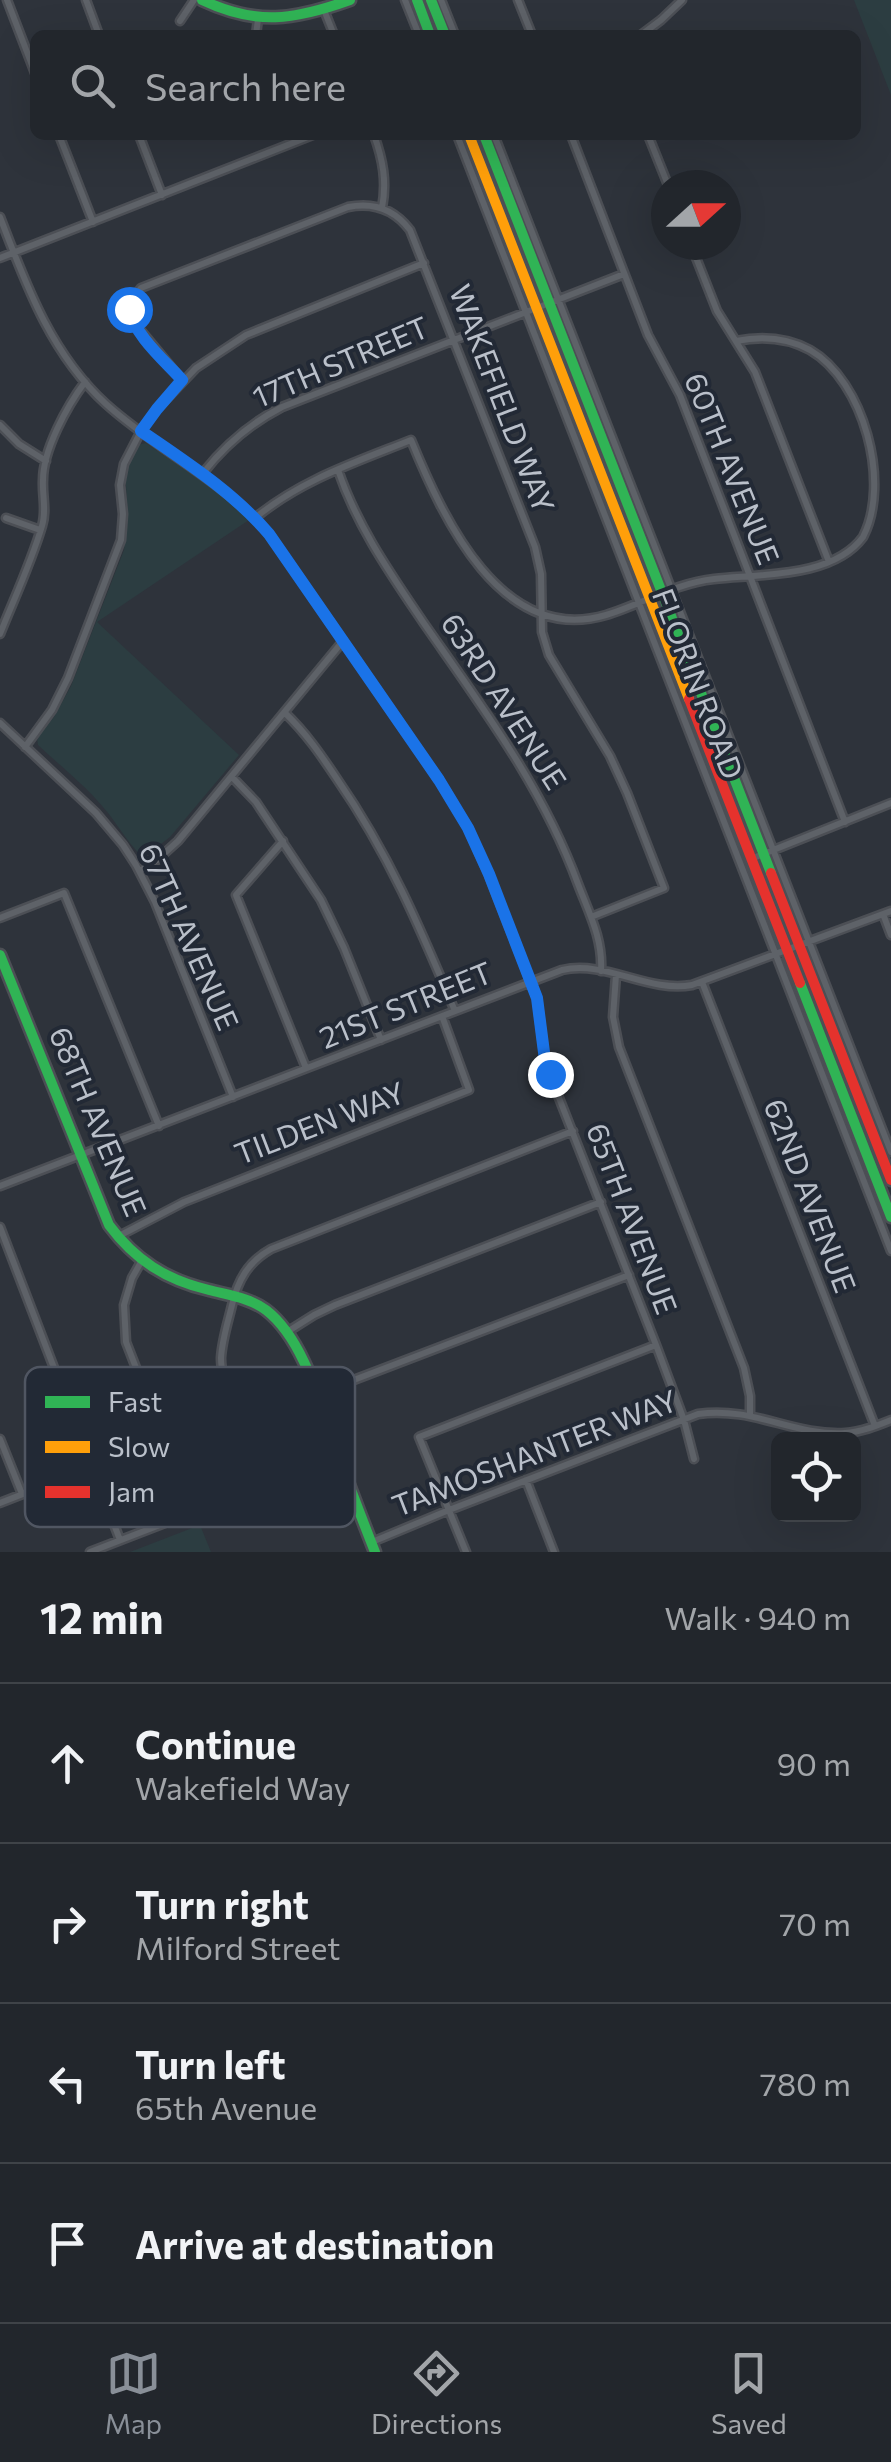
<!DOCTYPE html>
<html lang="en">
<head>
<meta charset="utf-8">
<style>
  body { margin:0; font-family:Commissioner,sans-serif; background:#2e3238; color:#f1f3f6 }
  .controls { position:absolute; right:30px; bottom:30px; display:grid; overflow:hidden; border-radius:15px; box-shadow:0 10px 40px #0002 }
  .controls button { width:90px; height:90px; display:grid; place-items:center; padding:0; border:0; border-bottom:2px solid #3f4348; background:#22262c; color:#f1f3f6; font:50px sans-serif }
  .compass { position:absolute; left:651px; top:170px; width:90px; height:90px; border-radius:50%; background:#22262c; box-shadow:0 10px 40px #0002; rotate:69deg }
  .stop { position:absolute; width:30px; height:30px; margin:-22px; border:8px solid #1a73e8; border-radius:50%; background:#fff }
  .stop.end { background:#1a73e8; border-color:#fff; box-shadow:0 2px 10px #0008 }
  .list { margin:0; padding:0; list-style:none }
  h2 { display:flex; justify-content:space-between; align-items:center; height:130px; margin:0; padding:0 40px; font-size:42px }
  h2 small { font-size:32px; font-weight:400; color:#a2a5a9 }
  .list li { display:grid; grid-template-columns:65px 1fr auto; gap:30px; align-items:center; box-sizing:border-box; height:160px; padding:0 40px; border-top:2px solid #3f4348 }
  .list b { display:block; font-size:38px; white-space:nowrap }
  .list p { margin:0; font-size:32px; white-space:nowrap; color:#a2a5a9 }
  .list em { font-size:32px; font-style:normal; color:#a2a5a9 }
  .icon { flex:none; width:55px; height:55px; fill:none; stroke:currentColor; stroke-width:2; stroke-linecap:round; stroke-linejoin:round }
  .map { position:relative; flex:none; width:891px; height:1552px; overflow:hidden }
  .search { position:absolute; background:#22262c; box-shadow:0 10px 40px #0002; left:30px; right:30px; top:30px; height:110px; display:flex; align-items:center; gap:25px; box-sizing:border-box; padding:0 35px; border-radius:15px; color:#a2a5a9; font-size:38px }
  .sheet { height:770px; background:#22262c }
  nav { display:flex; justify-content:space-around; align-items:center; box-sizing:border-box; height:140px; border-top:2px solid #3f4348; background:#22262c; font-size:28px; color:#a2a5a9 }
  nav a { display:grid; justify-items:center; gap:5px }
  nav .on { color:#898f98 }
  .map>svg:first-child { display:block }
</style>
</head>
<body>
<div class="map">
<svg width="891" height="1552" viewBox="0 0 891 1552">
  <rect width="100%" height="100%" fill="#2e333b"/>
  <path fill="#2c3d41" d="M 854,0 L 891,0 L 891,95 Z
    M 146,443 L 218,492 L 249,520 L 97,622 L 239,755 L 170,837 L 144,857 C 132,850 115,820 103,807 C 84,784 59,765 38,745 L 37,738 L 54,717 L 71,686 L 124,550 L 128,516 L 125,471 L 137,445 Z
    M 200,1525 L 211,1552 L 130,1552 Z"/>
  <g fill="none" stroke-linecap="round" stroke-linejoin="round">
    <g stroke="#4c4f55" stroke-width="11">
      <path id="street" d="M 7,0 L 35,73
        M 86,0 L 99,35
        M 405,0 L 419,35
        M 441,0 L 455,35
        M 518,0 L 532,35
        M 324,10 L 334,35
        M 180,21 L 194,0
        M 256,35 L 258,19
        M 641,35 L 661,20 L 682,0
        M 59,135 L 93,222
        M 139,135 L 162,195
        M 374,135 C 383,160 387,182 382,208
        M 457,135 L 891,1251
        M 494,135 L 891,1152
        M 571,135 L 648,335 L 680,395 L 845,822
        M 648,135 L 668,185
        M 0,217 C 26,285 51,354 106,404 C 158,451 223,480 269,534 L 439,780 L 468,828 L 489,875 L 537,998 L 545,1061 L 550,1075 L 656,1345 L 684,1420 L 694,1459
        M 691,245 L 717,311 L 755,372 L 829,562
        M 0,258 L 313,135
        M 182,380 L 132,320 L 130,303 L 141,288 L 348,207 C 373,202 394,209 410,230 L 535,547 L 541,574 L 542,632 L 549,655 L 610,756 L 627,793 L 664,888 L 591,917
        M 0,425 L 19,444 L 46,461
        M 338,470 C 357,526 390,573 423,622 C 482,707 542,786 578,884 C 589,913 603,939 601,971
        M 203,473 C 225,445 249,424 282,407 L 624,274
        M 6,518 L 40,530
        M 255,518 C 301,480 356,462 411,440 C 443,518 501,646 606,615 C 642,604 676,583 714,579 C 760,574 833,578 863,537 C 891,483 864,381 810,350 C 786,337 761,336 736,341
        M 0,634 C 14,599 31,563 42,526 C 47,510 42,496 43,480 C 43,450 67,406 85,382
        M 285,713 C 306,733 321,755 337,779 C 389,854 420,928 455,1011
        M 0,723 L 96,813 L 123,845 L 136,865 L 155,902 L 233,1097
        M 25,747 L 52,710 L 68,678 L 121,540 L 123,514 L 120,485 L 124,464 L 141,431 L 157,409 L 196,368 L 246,335 L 424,263
        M 232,777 L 256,802 L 321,900 L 344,948 L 381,1040
        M 283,841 L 236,895 L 306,1068
        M 751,859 L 891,803
        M 140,871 L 157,860 L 178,841 L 343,641
        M 883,914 L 891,935
        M 0,918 L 64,893 L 159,1126
        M 616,975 L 613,1017 L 619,1047 L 744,1368 L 750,1396 L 750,1414
        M 702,982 L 875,1426
        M 0,1186 L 562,970 C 606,960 648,993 692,985 L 891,911
        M 0,1227 L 120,1540
        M 117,1237 L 184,1202 L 469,1090 L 442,1016
        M 141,1262 L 132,1278 L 124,1305 L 126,1342 L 192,1512
        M 287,1332 L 314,1315 L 335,1305 L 601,1202
        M 317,1394 L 629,1275
        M 0,1439 L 22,1494
        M 526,1480 L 554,1552
        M 263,1485 C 251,1452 221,1391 221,1358 C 222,1340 228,1322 232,1305 C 238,1280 248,1262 271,1249 L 573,1131
        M 0,1503 L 92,1467
        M 372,1542 L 449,1510 L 698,1414 C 753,1406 793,1436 845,1433 C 861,1432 876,1426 891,1420
        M 90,1552 L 338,1456
        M 466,1552 L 419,1437 L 656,1345"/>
    </g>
    <g stroke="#4c4f55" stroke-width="15">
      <path id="fast" d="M 202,0 C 257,26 294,20 350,0
        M 417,0 L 430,35
        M 431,0 L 445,35
        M 484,135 L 771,873
        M 0,955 L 109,1225 C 135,1260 166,1280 209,1290 C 228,1295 250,1298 266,1310 C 305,1340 321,1408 337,1452 C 349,1485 362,1519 375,1552
        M 800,983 L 891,1217"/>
    </g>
    <g stroke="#4c4f55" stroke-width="15">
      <path id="slow" d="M 469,135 L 689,699"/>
    </g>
    <g stroke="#4c4f55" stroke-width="15">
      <path id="jam" d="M 689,699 L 800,983
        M 771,873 L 891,1180"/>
    </g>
    <use href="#street" stroke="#5e6268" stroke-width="6"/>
    <use href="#fast" stroke="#30b455" stroke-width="10"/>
    <use href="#slow" stroke="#ff9f0a" stroke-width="10"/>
    <use href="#jam" stroke="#e5322d" stroke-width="10"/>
  </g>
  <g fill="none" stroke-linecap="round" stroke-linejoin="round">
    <path stroke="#1a73e8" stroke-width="12" d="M 129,309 C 135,336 164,360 182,380 L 157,409 L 141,431 C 186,462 233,492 269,534 L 439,780 L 468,828 L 489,874 L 537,998 L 545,1060 L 550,1074"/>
  </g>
  <g text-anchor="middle" stroke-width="8" stroke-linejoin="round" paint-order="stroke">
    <g font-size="30" fill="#bac0ca" stroke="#222935">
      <text transform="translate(341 363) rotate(-23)" y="10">17TH STREET</text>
      <text transform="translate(501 399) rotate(69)" y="10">WAKEFIELD WAY</text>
      <text transform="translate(731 469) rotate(68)" y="10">60TH AVENUE</text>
      <text transform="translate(697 684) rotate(69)" y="10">FLORIN ROAD</text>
      <text transform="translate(503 702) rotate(57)" y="10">63RD AVENUE</text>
      <text transform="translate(188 937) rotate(66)" y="10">67TH AVENUE</text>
      <text transform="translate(406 1006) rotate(-22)" y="10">21ST STREET</text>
      <text transform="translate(97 1122) rotate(67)" y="10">68TH AVENUE</text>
      <text transform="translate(320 1124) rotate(-21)" y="10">TILDEN WAY</text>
      <text transform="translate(809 1196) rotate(69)" y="10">62ND AVENUE</text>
      <text transform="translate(631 1219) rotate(69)" y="10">65TH AVENUE</text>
      <text transform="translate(535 1454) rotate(-21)" y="10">TAMOSHANTER WAY</text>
    </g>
  </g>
  <rect x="25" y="1367" width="330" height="160" rx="15" fill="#222935" stroke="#505662" stroke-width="2.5"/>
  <rect x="45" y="1396" width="45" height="12" fill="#30b455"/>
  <rect x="45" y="1441" width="45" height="12" fill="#ff9f0a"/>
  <rect x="45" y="1486" width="45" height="12" fill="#e5322d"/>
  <g font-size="28" fill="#bac0ca">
    <text x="108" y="1412">Fast</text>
    <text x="108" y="1457">Slow</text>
    <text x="108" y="1502">Jam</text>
  </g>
</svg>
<div class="controls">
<button><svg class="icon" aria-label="locate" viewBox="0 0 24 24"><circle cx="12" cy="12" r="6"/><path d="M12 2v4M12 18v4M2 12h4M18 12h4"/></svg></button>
</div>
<svg class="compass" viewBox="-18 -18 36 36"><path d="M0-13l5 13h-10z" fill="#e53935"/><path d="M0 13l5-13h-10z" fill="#a2a5a9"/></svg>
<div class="stop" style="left:129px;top:309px"></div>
<div class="stop end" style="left:550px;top:1074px"></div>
<div class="search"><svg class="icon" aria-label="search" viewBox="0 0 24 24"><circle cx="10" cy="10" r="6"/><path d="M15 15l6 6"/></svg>Search here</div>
</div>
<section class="sheet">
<h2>12 min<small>Walk · 940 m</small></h2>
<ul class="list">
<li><svg class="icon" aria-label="ahead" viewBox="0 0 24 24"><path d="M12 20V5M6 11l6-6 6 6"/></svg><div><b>Continue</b><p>Wakefield Way</p></div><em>90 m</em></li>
<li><svg class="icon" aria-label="right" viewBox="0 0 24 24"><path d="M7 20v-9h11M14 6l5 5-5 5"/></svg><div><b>Turn right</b><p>Milford Street</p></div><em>70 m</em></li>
<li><svg class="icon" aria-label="left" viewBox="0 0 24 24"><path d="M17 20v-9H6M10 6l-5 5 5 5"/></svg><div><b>Turn left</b><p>65th Avenue</p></div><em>780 m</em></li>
<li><svg class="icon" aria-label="arrive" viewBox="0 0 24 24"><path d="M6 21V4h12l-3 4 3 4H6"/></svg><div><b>Arrive at destination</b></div></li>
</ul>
</section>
<nav>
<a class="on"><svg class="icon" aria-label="map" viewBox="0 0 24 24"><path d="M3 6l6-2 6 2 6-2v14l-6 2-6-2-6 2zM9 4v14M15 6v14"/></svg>Map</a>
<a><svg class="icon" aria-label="directions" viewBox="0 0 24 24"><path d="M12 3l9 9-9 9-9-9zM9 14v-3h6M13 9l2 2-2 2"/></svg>Directions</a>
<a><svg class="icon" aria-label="saved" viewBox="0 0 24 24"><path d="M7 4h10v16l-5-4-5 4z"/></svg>Saved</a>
</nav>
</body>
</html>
